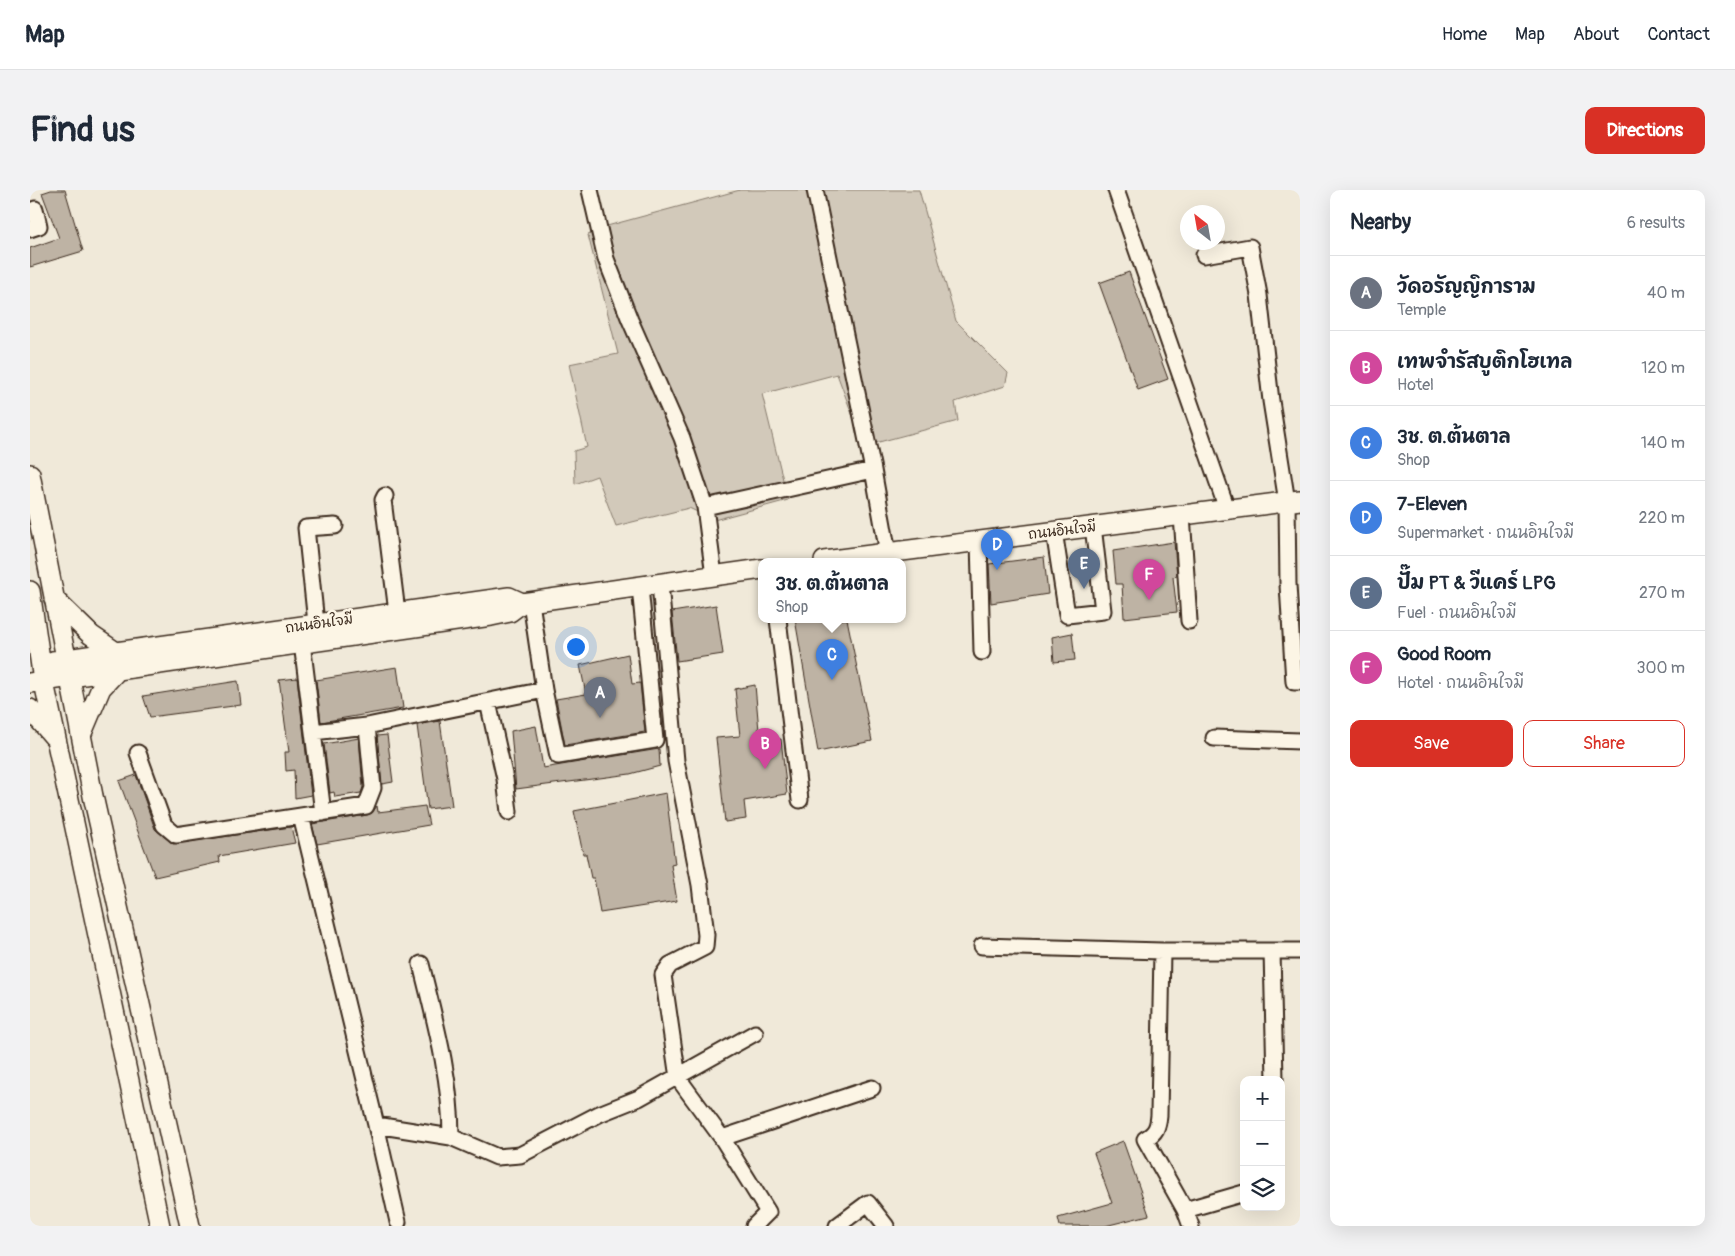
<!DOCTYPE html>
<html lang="en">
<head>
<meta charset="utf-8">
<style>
  body { margin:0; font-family:Pangolin,"Playpen Sans Thai",sans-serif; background:#f2f2f3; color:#1f2937 }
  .controls { position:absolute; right:15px; bottom:15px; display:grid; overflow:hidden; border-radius:10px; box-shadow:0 5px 20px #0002 }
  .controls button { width:45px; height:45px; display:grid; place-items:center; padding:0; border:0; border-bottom:1px solid #e0e1e3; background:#fff; color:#1f2937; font:25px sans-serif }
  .compass { position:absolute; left:1150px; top:15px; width:45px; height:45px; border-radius:50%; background:#fff; box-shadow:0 5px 20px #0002; rotate:329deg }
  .you { position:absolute; left:545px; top:456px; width:18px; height:18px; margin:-12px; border:4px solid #fff; border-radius:50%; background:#1a73e8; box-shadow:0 0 0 8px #1a73e833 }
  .badge { display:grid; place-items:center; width:32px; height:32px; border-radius:50%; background:#d93025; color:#fff; font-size:16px; font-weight:700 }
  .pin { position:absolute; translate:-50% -41px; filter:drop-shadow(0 1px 2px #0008) }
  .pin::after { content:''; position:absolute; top:26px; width:18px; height:15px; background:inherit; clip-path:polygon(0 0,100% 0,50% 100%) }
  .popup { position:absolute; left:728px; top:368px; width:148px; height:65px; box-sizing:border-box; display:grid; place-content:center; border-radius:10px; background:#fff; filter:drop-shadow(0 1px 4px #0005); font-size:16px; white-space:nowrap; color:#747a83 }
  .popup b { font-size:19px; color:#1f2937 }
  .popup::after { content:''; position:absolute; left:50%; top:100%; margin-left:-10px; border:10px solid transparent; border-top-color:#fff }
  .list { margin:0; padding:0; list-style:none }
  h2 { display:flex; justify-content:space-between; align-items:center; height:65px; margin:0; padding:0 20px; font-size:21px }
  h2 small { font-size:16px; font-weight:400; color:#747a83 }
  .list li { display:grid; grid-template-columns:32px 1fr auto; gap:15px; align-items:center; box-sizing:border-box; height:75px; padding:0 20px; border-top:1px solid #e0e1e3 }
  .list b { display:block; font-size:19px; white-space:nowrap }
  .list p { margin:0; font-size:16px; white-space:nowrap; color:#747a83 }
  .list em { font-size:16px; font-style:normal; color:#747a83 }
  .actions { display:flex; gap:10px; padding:15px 20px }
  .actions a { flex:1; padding:11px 0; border:1px solid #d93025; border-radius:10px; text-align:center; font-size:18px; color:#d93025 }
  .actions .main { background:#d93025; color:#fff }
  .icon { flex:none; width:28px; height:28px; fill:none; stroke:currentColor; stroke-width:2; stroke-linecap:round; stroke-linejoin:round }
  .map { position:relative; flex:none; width:1270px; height:1036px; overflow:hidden; border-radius:10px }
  header { display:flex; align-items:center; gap:30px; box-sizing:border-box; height:70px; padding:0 25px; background:#fff; border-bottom:1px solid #e0e1e3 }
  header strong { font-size:24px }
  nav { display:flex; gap:28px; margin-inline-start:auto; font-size:18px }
  .intro { display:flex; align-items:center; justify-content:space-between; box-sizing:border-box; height:120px; padding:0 30px }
  h1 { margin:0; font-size:35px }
  .button { padding:12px 22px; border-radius:10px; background:#d93025; color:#fff; font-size:18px; font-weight:700 }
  main { display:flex; gap:30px; padding:0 30px }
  aside { flex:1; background:#fff; border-radius:10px; box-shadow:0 5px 20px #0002 }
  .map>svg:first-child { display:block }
</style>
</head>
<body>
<header>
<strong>Map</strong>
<nav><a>Home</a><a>Map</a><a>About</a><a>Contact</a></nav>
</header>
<div class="intro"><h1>Find us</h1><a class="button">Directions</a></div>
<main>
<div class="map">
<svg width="1270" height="1036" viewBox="0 0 1270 1036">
  <rect width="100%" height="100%" fill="#f0e9d9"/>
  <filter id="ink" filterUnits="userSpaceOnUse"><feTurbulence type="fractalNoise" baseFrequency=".02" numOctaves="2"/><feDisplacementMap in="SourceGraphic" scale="10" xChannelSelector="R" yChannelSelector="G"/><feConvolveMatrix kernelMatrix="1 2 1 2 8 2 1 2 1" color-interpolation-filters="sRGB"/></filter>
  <g filter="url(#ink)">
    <path fill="#d2c9ba" stroke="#867a6c" d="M 710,0 L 889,0 L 926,131 L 978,183 L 975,196 L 925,212 L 928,231 L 834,256 L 807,184 L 732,204 L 758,310 L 684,330 L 659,318 L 586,336 L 567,286 L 545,294 L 544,261 L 557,257 L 539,174 L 588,164 L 558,45 L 577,36 Z"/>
    <path fill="#beb3a4" stroke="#3b2a1e" d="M 21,0 L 35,0 L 53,61 L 0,77 L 0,58 L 29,48 L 12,3 Z
      M 1099,82 L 1138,189 L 1108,200 L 1069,93 Z
      M 1144,352 L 1147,386 L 1143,387 L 1147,422 L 1094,428 L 1092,394 L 1086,394 L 1083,361 Z
      M 1014,367 L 1018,404 L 961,413 L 959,374 Z
      M 686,415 L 693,464 L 647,471 L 642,422 Z
      M 765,429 L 817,429 L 842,551 L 788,562 Z
      M 1042,443 L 1045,470 L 1024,472 L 1022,447 Z
      M 598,464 L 602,494 L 610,493 L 615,542 L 535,555 L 526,509 L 556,504 L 550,475 Z
      M 367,477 L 373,518 L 291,532 L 286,490 Z
      M 267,488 L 281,605 L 265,608 L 264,580 L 256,581 L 255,562 L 259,562 L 249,490 Z
      M 208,491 L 211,515 L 120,527 L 113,506 Z
      M 725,495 L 730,552 L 751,549 L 757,604 L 714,611 L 716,629 L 695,632 L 686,548 L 710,546 L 705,499 Z
      M 410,531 L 422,616 L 398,619 L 387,535 Z
      M 506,536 L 513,578 L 629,559 L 630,576 L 600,584 L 486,599 L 481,541 Z
      M 357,545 L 363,592 L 352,594 L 347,546 Z
      M 329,548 L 333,597 L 331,603 L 305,607 L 304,602 L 300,603 L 294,554 Z
      M 106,585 L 125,639 L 143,654 L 261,637 L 265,653 L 189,666 L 190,672 L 125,687 L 89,591 Z
      M 636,603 L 645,674 L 641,675 L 647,711 L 570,723 L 564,688 L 561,688 L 556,664 L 553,664 L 544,621 Z
      M 347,616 L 348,622 L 395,616 L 399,635 L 287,654 L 282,634 L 337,625 L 342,623 Z
      M 1093,951 L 1119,1025 L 1075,1036 L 1030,1036 L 1028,1028 L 1082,1013 L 1064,963 Z"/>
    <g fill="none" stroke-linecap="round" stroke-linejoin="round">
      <g stroke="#3b2a1e" stroke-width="19">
        <path id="minor" d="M 560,0 L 576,69 L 600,130 L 652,248 L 675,317 L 684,386
          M 1086,0 L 1197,319
          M 0,39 L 9,36 L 5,19
          M 1174,65 L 1220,57 L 1229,105 L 1241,211 L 1257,312 L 1258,395 L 1264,492 L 1270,492
          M 843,280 L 858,363
          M 355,306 L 353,310 L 367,422
          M 675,317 L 843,280 L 785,0
          M 1152,325 L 1159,431
          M 1024,341 L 1037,425 L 1073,421 L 1063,336
          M 949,351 L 952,462
          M 630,394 L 646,571 L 670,695 L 676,745 L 675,757 L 640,775 L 633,785 L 648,888 L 692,948 L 842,898
          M 748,429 L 770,610
          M 286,433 L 276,338 L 305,336
          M 272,453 L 293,623
          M 514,500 L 528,566 L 625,550 L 610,397
          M 458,512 L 475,589 L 479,622
          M 283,542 L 337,536 L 514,500 L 501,412
          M 1184,548 L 1270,551
          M 108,563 L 134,635 L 146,645 L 336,616 L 343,598 L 337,536
          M 271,626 L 346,935 L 421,947 L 467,967 L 490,965 L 569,924 L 609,908 L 725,843
          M 952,756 L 1132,761
          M 1242,761 L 1245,890
          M 391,774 C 405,831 421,888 421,947
          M 346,935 L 368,1032
          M 692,948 L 738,1022 L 724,1036
          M 1214,1003 L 1155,1020 L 1115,949 C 1126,943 1128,937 1129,925 L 1132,761 L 1270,761
          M 1155,1020 L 1161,1036
          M 807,1036 L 838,1013 L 856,1036"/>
      </g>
      <g stroke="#3b2a1e" stroke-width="22">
        <path id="major" d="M 0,284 L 63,606 L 160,1036
          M 794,371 L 1270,310
          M 0,401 L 12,483 L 130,1036
          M 24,409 L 61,445 L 86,462 L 479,407 L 492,413
          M 23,471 L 86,462
          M 0,493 L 88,480
          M 0,519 L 24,547
          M 52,543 L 71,498 L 88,480 L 461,426 L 480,422 L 492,413 L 732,379"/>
      </g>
      <use href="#minor" stroke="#fcf5e5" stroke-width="15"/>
      <use href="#major" stroke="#fcf5e5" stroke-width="19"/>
    </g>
  </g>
  <g text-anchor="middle" stroke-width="5" stroke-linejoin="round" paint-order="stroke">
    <g font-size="14" fill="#3b2a1e" stroke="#fcf5e5">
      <text transform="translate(1032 340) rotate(-7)" y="5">ถนนอินใจมี</text>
      <text transform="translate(289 433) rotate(-8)" y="5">ถนนอินใจมี</text>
    </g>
  </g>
</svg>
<div class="controls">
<button>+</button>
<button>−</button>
<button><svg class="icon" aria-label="layers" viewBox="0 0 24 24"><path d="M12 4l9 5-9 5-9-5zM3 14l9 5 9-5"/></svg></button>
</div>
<svg class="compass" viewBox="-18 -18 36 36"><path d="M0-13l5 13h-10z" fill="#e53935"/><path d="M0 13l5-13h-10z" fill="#747a83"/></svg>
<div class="you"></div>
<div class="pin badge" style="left:570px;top:528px;background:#6b7280">A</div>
<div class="pin badge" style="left:735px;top:579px;background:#d1479c">B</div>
<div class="pin badge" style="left:802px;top:490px;background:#3f7fe0">C</div>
<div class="popup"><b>3ช. ต.ต้นตาล</b>Shop</div>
<div class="pin badge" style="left:967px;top:380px;background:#3f7fe0">D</div>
<div class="pin badge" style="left:1054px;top:399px;background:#5c6f8a">E</div>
<div class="pin badge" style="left:1119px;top:410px;background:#d1479c">F</div>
</div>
<aside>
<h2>Nearby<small>6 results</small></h2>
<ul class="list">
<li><span class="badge" style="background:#6b7280">A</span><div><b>วัดอรัญญิการาม</b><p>Temple</p></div><em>40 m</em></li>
<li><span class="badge" style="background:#d1479c">B</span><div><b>เทพจำรัสบูติกโฮเทล</b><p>Hotel</p></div><em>120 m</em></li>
<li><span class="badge" style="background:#3f7fe0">C</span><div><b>3ช. ต.ต้นตาล</b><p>Shop</p></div><em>140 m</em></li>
<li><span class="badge" style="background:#3f7fe0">D</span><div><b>7-Eleven</b><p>Supermarket · ถนนอินใจมี</p></div><em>220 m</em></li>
<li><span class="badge" style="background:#5c6f8a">E</span><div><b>ปั๊ม PT &amp; วีแคร์ LPG</b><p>Fuel · ถนนอินใจมี</p></div><em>270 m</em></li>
<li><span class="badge" style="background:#d1479c">F</span><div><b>Good Room</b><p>Hotel · ถนนอินใจมี</p></div><em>300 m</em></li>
</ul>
<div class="actions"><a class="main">Save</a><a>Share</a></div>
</aside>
</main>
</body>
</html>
